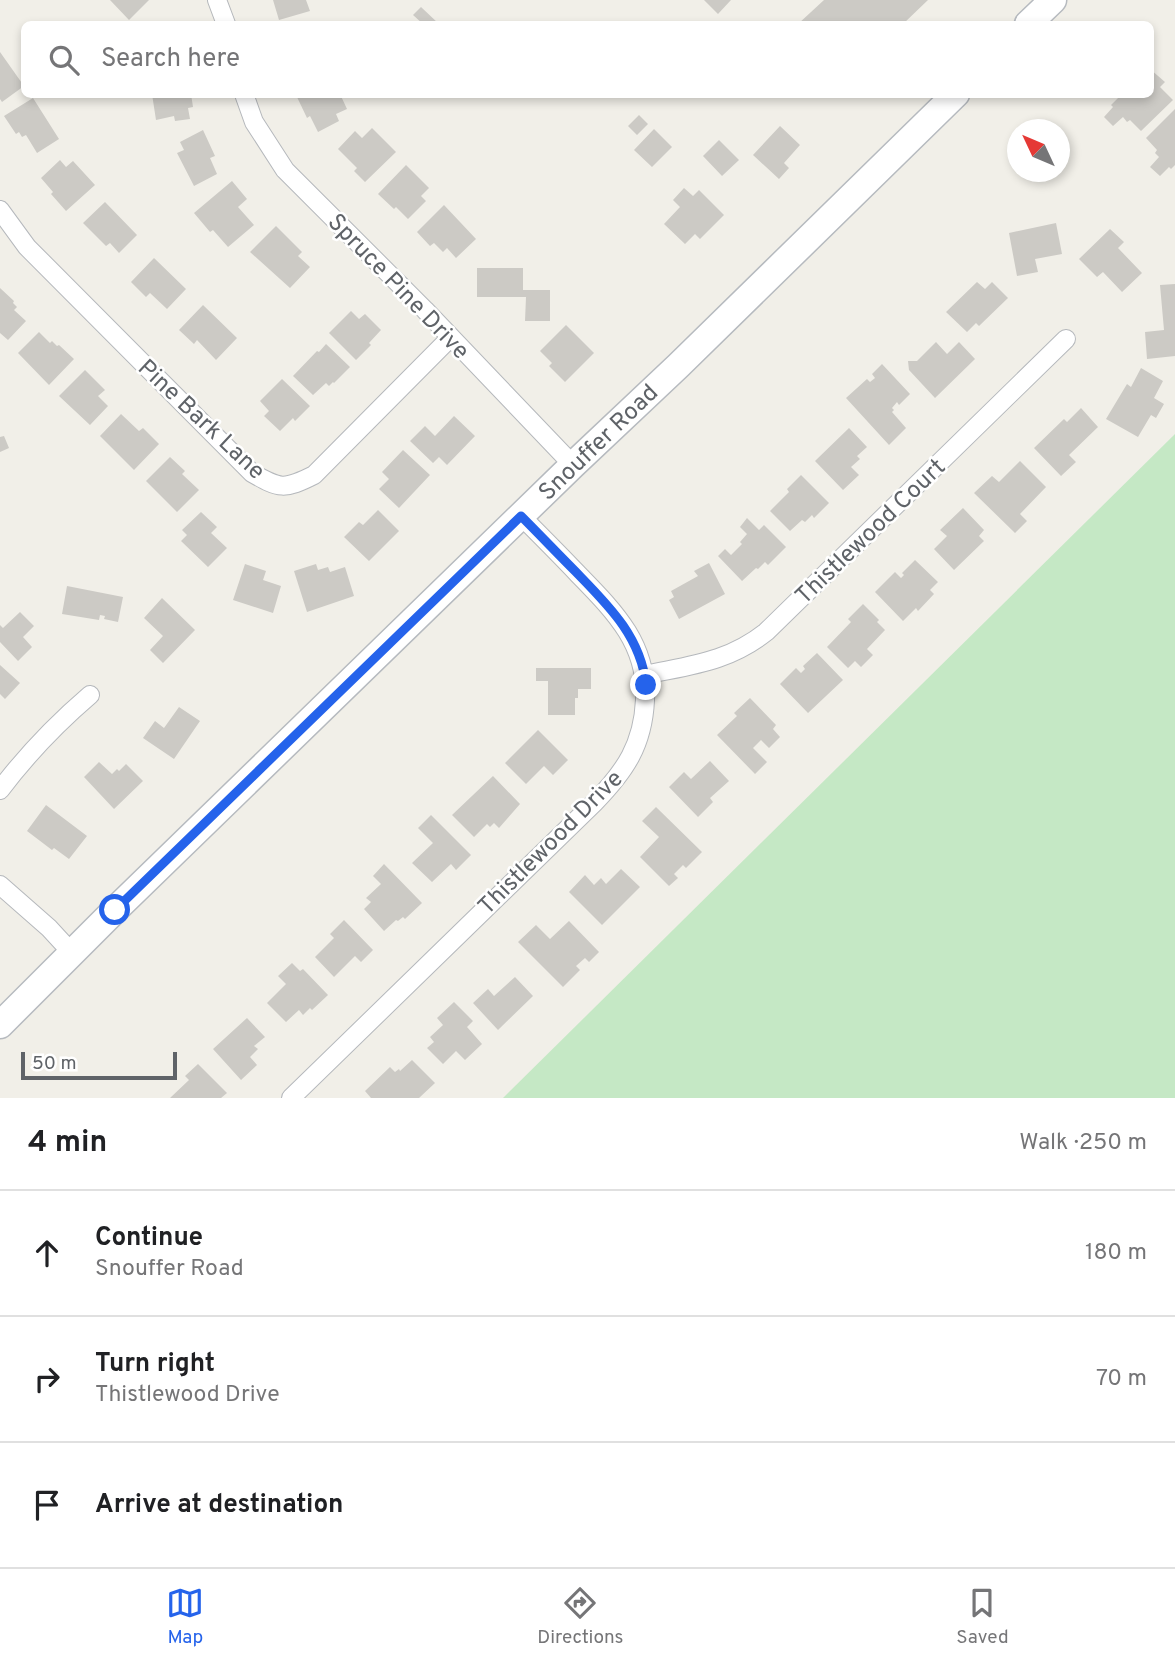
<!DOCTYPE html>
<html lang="en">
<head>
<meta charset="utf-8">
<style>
  body { margin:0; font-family:Overpass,sans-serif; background:#f6f6f6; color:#202124 }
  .compass { position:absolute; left:1007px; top:119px; width:63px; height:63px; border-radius:50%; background:#fff; box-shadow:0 4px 10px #0003; rotate:314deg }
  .scale { position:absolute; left:21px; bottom:18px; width:156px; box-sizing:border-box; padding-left:7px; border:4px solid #5f6368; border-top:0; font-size:19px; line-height:24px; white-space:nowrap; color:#5f6368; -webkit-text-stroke:5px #fff; paint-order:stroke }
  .stop { position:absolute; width:21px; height:21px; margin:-16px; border:5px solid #2563eb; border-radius:50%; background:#fff }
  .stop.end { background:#2563eb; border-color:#fff; box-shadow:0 2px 7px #0008 }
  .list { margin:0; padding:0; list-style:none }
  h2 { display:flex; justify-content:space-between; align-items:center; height:91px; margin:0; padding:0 28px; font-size:30px }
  h2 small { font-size:23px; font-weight:400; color:#757577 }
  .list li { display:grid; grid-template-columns:46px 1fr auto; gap:21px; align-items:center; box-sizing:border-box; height:126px; padding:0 28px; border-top:2px solid #e0e0e0 }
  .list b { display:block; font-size:26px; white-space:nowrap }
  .list p { margin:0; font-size:23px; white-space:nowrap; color:#757577 }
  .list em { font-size:23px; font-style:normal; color:#757577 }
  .icon { flex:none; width:38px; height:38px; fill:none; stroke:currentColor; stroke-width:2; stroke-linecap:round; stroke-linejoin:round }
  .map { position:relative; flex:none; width:1175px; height:1098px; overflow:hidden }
  .search { position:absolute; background:#fff; box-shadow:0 4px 10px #0003; left:21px; right:21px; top:21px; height:77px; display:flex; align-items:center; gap:18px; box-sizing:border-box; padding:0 24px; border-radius:10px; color:#757577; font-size:26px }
  .sheet { height:469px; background:#fff }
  nav { display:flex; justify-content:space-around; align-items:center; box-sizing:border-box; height:98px; border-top:2px solid #e0e0e0; background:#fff; font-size:19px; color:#757577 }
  nav a { display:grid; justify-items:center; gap:4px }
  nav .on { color:#2563eb }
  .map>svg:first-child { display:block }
</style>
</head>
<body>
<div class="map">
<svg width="1175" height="1098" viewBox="0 0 1175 1098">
  <rect width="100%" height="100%" fill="#f1efe8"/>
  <path fill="#c5e8c5" d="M 1175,434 L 1175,1098 L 503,1098 Z"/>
  <path fill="#cccac5" d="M 110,0 L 149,0 L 129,20 Z
    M 273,0 L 306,0 L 310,11 L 279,20 Z
    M 704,0 L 731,0 L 718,14 Z
    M 824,0 L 928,0 L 903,24 L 798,24 Z
    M 421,7 L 439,24 L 423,24 L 413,15 Z
    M 0,52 L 24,86 L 2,102 L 0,99 Z
    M 1150,69 L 1165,82 L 1160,87 L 1173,100 L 1141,131 L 1130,120 L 1127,122 L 1123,117 L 1113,126 L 1104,117 L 1113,107 L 1111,105 L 1122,94 L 1150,94 Z
    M 152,94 L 191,94 L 193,107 L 188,108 L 190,119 L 175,121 L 174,116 L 156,120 Z
    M 302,94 L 340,94 L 347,109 L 336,114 L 339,121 L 318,132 L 310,116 L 307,118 L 297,97 Z
    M 33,98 L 59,139 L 37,153 L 26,135 L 22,137 L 19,132 L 16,134 L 4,116 Z
    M 1175,109 L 1175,165 L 1171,169 L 1169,167 L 1160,176 L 1150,167 L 1159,157 L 1155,153 L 1157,150 L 1146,138 Z
    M 639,115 L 648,124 L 637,135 L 628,126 Z
    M 780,126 L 800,145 L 784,163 L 789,168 L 779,179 L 753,155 Z
    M 372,128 L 396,152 L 365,182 L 354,171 L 357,168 L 338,149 L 355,131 L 362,138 Z
    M 654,129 L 672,147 L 652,167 L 634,150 Z
    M 203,130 L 215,156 L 210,158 L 217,174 L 194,186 L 177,153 L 184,150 L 180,142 Z
    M 719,140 L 739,160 L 722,176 L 703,156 Z
    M 60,160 L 66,167 L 73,161 L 95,185 L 66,211 L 51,194 L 53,192 L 41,178 Z
    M 406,165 L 429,188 L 421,196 L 426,201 L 408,219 L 396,207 L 394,209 L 378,194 Z
    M 232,181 L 247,199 L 238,207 L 254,225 L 228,247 L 213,230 L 210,232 L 194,213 Z
    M 684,188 L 693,196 L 699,190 L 724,215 L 700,239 L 695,234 L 685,244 L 664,224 L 680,207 L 673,200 Z
    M 105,202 L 137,235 L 119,253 L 110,243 L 106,246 L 83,223 Z
    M 444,205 L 476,239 L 456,258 L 447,248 L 443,252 L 434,243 L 430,246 L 417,232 Z
    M 1056,223 L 1062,254 L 1035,259 L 1038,272 L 1017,276 L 1009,233 Z
    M 276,226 L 302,252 L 298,256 L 310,267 L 290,288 L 250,252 Z
    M 1110,229 L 1124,242 L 1118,248 L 1142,273 L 1122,292 L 1103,272 L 1097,277 L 1079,259 Z
    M 154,258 L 186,289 L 167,309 L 150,293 L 146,297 L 131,282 Z
    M 477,268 L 523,268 L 523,290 L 550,290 L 550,321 L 525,321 L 526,297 L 477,297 Z
    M 977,282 L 985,289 L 992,282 L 1008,298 L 979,326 L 976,323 L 967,332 L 946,312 Z
    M 1175,284 L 1175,356 L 1147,359 L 1145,332 L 1164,330 L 1160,285 Z
    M 0,288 L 14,301 L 13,303 L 17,307 L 14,310 L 26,321 L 8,340 L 0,333 Z
    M 203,305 L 237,338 L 216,360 L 197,340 L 194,344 L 179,330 Z
    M 351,311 L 359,319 L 365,314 L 381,330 L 369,343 L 371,345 L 356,360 L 329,333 Z
    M 566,325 L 594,353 L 565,382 L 549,366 L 552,363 L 540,351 Z
    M 39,332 L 50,343 L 52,341 L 57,346 L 59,345 L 74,359 L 49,385 L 18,353 Z
    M 936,342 L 947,354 L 959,342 L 975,359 L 935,398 L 909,370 L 908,361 L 917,361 Z
    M 326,344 L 350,367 L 334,383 L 333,382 L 329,386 L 326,383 L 313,395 L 293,376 L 317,351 L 319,352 Z
    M 882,364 L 910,394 L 899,405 L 897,402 L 892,408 L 894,410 L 892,412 L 906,428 L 889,445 L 846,398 L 867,379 L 870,382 L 875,378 L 872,374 Z
    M 1141,368 L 1163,381 L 1154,398 L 1164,404 L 1156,418 L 1151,415 L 1138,437 L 1106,419 L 1127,384 L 1131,387 Z
    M 85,370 L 105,390 L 98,396 L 108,406 L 90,425 L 59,396 Z
    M 282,379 L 310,406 L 295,421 L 293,418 L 280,431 L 264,416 L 269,411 L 260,401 Z
    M 1081,408 L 1098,427 L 1069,455 L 1076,462 L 1061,476 L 1034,448 L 1064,419 L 1067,422 Z
    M 121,414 L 139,431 L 143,428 L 159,444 L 134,470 L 100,436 Z
    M 454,416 L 475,436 L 447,465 L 439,457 L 433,463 L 410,441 L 425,426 L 435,436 Z
    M 849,428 L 867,447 L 857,456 L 860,459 L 851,467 L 859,475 L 843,490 L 815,461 Z
    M 4,436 L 9,448 L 0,452 L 0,437 Z
    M 403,450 L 430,475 L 399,508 L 379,489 L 389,479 L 382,472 Z
    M 170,457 L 185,471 L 182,474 L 199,490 L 177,512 L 146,481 Z
    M 1020,461 L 1046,487 L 1020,514 L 1027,521 L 1015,533 L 974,493 L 992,476 L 999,482 Z
    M 801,475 L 829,503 L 814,518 L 812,515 L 805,522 L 802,520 L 790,531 L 770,511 L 789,492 L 787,489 Z
    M 963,508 L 984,530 L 979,536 L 984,541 L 954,570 L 934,549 L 947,536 L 940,530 Z
    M 378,510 L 399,531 L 369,561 L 344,537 L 359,522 L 363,525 Z
    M 201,512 L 217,527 L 211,533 L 227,548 L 208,567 L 181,541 L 187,535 L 182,530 Z
    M 747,518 L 759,530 L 764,525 L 786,547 L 768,565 L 765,562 L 758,569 L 756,568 L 742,581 L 718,556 L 725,549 L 731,555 L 742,544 L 740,542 L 747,534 L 740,527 Z
    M 915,560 L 938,582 L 930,590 L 934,594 L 918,611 L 916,608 L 903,621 L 875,592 L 895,572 L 901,578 L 904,575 L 902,573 Z
    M 709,563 L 725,594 L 679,619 L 669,600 L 674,597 L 671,591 L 698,576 L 694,571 Z
    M 245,564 L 266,571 L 263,580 L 281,586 L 273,613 L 233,600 Z
    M 316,564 L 318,570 L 328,567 L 330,572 L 345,567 L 354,596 L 307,612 L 294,571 Z
    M 67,586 L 123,597 L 118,622 L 104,619 L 105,616 L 100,615 L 99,620 L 62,614 Z
    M 162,598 L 195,630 L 163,663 L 150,650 L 163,636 L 144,618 Z
    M 863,604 L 879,620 L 877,622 L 885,630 L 867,649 L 873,655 L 861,667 L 855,661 L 848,668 L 827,647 L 851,622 L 848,619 Z
    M 20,612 L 34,626 L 23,637 L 32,647 L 18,661 L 0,642 L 0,625 L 3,628 Z
    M 817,653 L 843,680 L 808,713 L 780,684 L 796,668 L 801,673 L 805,669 L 803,666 Z
    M 0,665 L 20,683 L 5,699 L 0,694 Z
    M 536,668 L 591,668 L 591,689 L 578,689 L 578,698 L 575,698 L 575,715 L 548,715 L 548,681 L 536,681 Z
    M 750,698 L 776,725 L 773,729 L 780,737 L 769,748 L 761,740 L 753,748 L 767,762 L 755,774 L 717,735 L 737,716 L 734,713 Z
    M 179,707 L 200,721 L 174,759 L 143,738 L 155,721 L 164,728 Z
    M 538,730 L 568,760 L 553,775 L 544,766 L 526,784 L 505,763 Z
    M 710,761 L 729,781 L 710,798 L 713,802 L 698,817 L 669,787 L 684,772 L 691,779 Z
    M 99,762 L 112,774 L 117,769 L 119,771 L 126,764 L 143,781 L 114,809 L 84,777 Z
    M 493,776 L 520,804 L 499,828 L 494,823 L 490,827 L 487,824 L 474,837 L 452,815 Z
    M 46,805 L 87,836 L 69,859 L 54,848 L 52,850 L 27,831 Z
    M 656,807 L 702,852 L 686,868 L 683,865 L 674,874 L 678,878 L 669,886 L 640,857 L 659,837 L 642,821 Z
    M 431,815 L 471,855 L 456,870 L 451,864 L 432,882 L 412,863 L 433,843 L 418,828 Z
    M 384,864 L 422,903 L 405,919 L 403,917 L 398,921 L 396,920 L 384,931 L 364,909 L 371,902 L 366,898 L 381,884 L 373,876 Z
    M 621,869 L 640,887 L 602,925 L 569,892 L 585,875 L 594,885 L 601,878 L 606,884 Z
    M 344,920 L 373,950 L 361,962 L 355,956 L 334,977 L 315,957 L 334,938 L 330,934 Z
    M 569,921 L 599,952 L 589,962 L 585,958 L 576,966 L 580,970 L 563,987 L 518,942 L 536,925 L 550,939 Z
    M 292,963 L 300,971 L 303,969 L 328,995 L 312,1010 L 310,1008 L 303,1015 L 299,1010 L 286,1022 L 267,1003 L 286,984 L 278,976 Z
    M 515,977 L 533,996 L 498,1030 L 473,1003 L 488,989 L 494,996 Z
    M 454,1002 L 473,1021 L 467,1027 L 482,1044 L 465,1060 L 456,1051 L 443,1064 L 427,1048 L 434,1042 L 430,1037 L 443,1025 L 437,1018 Z
    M 247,1018 L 265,1037 L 254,1046 L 258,1049 L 250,1057 L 257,1065 L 241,1080 L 213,1049 Z
    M 412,1060 L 435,1083 L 419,1098 L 371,1098 L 365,1091 L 390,1067 L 395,1072 L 399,1069 L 400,1071 Z
    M 198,1064 L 227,1093 L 221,1098 L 170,1098 L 189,1080 L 185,1076 Z"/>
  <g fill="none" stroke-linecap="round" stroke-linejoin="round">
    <g stroke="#b5b8bc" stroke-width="20">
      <path id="minor" d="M 217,0 L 226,24
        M 244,94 L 254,122 L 285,170 L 425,310 L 573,465
        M 0,210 L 27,247 L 252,473 C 280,489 284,490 314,475 L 450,338
        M 645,675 C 691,665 728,662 766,632 L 1066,339
        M 0,790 C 28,753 55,725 90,695
        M 0,885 L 49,928 L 72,953
        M 291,1098 L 595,802 C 625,771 643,745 645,700 C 648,644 614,611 577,573 C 559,554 540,535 521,516"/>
    </g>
    <g stroke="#b6babf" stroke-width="29">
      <path id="secondary" d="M 1028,24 L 1053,0
        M 0,1025 L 115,910 L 573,465 L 678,366 L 956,94"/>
    </g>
    <use href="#minor" stroke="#fff" stroke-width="18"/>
    <use href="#secondary" stroke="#fff" stroke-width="26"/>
  </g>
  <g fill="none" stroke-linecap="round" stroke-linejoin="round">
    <path stroke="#2563eb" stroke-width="9" d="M 115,910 L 521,516 C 539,534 557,553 575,571 C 607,604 641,636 646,685"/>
  </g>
  <g text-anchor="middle" stroke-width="5" stroke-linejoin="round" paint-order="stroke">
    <g font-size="24" fill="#5f6368" stroke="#fff">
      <text transform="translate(399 286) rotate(46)" y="8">Spruce Pine Drive</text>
      <text transform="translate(202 419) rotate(43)" y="8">Pine Bark Lane</text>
      <text transform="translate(598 442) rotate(-44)" y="8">Snouffer Road</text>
      <text transform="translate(870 531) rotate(-44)" y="8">Thistlewood Court</text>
      <text transform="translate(550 842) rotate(-45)" y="8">Thistlewood Drive</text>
    </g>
  </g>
</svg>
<svg class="compass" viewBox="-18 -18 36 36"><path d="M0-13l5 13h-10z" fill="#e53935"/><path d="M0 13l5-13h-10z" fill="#757577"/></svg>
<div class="scale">50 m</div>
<div class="stop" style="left:115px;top:910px"></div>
<div class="stop end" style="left:646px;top:685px"></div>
<div class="search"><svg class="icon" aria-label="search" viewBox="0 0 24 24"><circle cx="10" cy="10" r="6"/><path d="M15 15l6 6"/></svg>Search here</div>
</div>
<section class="sheet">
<h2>4 min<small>Walk · 250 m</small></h2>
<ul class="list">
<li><svg class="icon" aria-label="ahead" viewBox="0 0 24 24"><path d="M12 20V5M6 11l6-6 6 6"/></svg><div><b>Continue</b><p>Snouffer Road</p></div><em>180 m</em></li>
<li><svg class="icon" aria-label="right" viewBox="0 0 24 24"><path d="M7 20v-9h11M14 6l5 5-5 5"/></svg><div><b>Turn right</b><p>Thistlewood Drive</p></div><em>70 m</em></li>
<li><svg class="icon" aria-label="arrive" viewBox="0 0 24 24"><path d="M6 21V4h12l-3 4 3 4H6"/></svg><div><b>Arrive at destination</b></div></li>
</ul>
</section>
<nav>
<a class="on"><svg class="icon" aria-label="map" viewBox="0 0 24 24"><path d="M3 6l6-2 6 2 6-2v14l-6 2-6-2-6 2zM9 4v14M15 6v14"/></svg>Map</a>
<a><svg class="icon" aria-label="directions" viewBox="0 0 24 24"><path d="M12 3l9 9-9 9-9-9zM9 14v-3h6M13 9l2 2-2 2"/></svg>Directions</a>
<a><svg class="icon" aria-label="saved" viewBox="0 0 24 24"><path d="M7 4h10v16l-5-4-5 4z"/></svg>Saved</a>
</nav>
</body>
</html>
